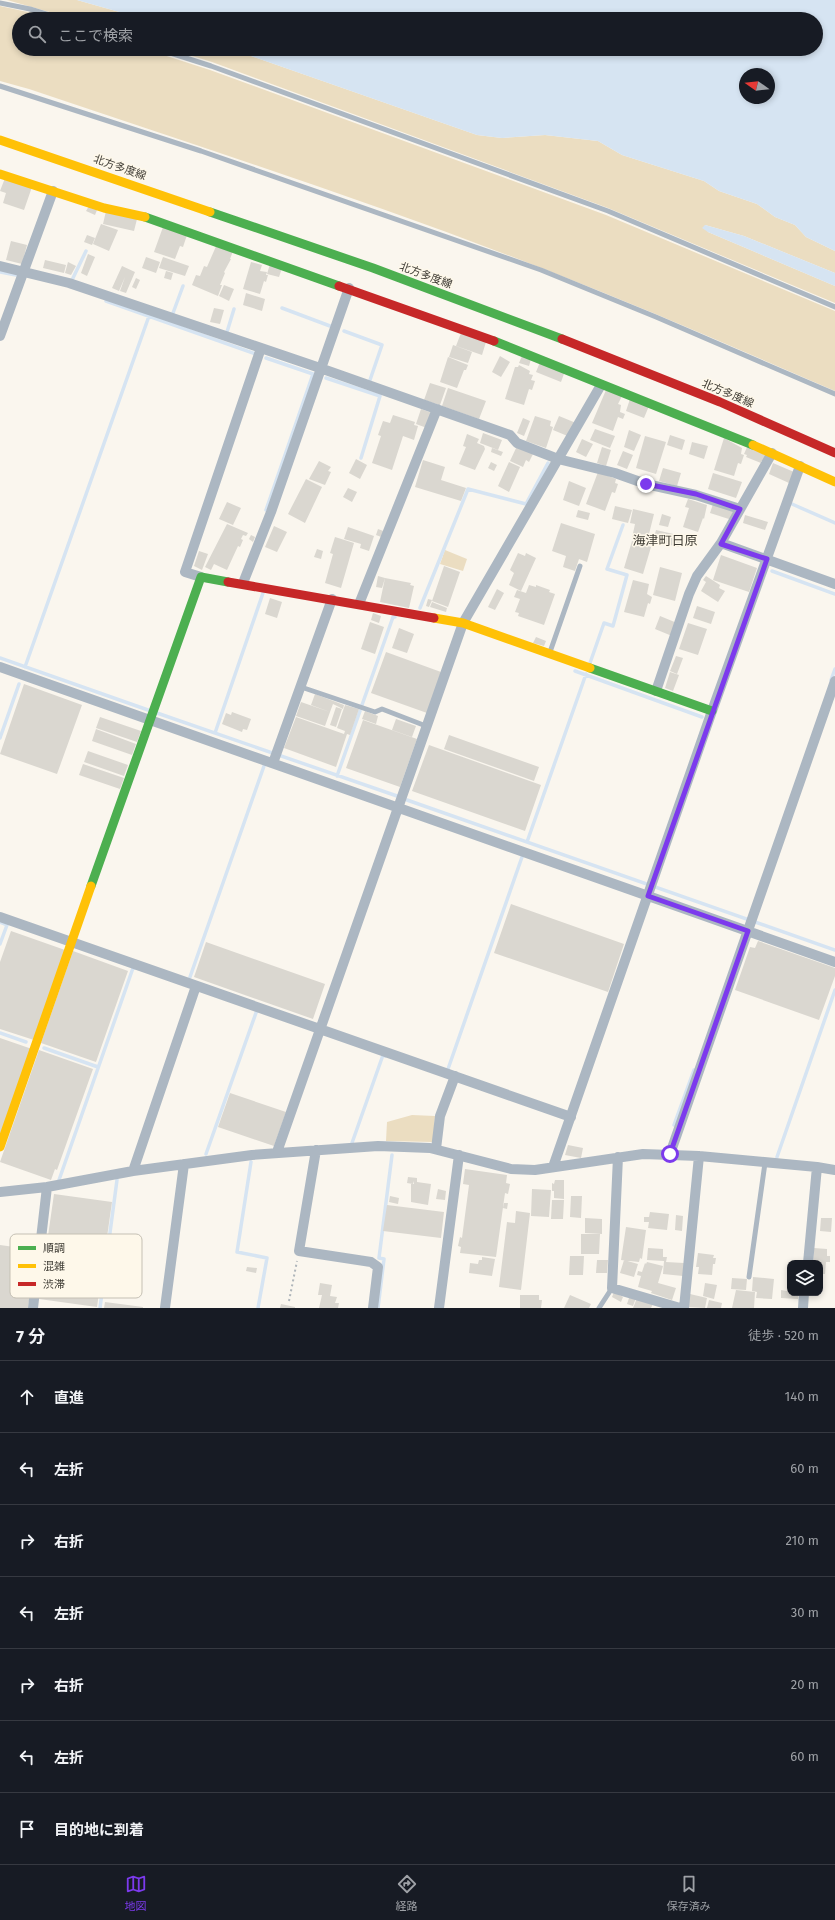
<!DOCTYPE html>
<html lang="ja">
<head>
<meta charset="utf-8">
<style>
  body { margin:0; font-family:"Fira Sans","Noto Sans JP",sans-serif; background:#242831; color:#f1f3f6 }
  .controls { position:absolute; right:12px; bottom:12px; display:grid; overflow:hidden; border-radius:8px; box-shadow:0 2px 6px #0003 }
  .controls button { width:36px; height:36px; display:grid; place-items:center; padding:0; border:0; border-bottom:1px solid #363941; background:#171b24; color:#f1f3f6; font:20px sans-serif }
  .compass { position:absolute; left:739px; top:68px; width:36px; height:36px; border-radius:50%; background:#171b24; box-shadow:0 2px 6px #0003; rotate:284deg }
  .stop { position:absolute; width:12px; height:12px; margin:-9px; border:3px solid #7c3aed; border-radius:50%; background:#fff }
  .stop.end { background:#7c3aed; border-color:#fff; box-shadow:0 1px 4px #0008 }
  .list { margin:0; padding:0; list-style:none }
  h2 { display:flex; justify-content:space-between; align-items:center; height:52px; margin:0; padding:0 16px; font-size:17px }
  h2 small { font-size:13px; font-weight:400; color:#9ea1a6 }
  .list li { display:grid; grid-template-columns:26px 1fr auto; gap:12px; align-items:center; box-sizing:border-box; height:72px; padding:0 16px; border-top:1px solid #363941 }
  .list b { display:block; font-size:15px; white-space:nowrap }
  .list em { font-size:13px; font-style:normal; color:#9ea1a6 }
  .icon { flex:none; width:22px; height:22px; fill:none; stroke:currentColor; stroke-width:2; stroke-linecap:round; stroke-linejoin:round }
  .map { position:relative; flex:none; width:835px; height:1308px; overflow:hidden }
  .search { position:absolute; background:#171b24; box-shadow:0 2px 6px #0003; left:12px; right:12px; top:12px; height:44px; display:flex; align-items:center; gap:10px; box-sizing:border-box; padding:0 14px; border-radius:22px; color:#9ea1a6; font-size:15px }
  .sheet { height:556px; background:#171b24 }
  nav { display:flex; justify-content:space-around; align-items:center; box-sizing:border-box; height:56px; border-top:1px solid #363941; background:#171b24; font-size:11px; color:#9ea1a6 }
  nav a { display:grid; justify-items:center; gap:2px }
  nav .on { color:#7c3aed }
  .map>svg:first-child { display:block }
</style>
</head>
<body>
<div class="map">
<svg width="835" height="1308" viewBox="0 0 835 1308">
  <rect width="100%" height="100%" fill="#faf6ee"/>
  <path fill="#ebddc1" d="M 7,0 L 77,0 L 144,19 L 74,19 Z
    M 0,6 L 32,13 L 52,19 L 19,19 L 19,49 L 145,49 L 210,70 L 606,215 L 835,311 L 835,391 C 738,349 642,307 544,269 C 375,203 201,147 29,89 L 0,81 Z
    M 170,49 L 231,49 L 477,135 L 502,138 L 545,135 L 598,141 L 622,155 L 704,181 L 719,191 L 757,204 L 775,217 L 795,225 L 806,237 L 835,251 L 835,273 L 744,236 L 705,225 L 708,232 L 835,286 L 835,303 L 608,208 L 212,62 Z
    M 445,550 L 467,559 L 463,571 L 440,564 Z
    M 412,1115 L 435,1116 L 433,1142 L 386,1141 L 387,1122 Z"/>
  <path fill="#d6e4f2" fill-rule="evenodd" d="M 77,0 L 835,0 L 835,251 L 806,237 L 795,225 L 775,217 L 757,204 L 719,191 L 704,181 L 622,155 L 598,141 L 545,135 L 502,138 L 477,135 L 231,49 L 816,49 L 816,19 L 144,19 ZM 745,74 L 769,74 L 769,98 L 745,98 Z
    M 705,225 L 744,236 L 835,273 L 835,286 L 708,232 L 702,228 Z"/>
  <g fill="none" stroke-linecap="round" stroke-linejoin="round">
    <path stroke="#d6e4f2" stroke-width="3.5" d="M 0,272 L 16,275
      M 73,278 L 86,251
      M 106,301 L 256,354
      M 282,308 L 330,326
      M 173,313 L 183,286
      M 344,331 L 382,345 L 370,380
      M 227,332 L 234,309
      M 326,378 L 380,396 L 361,458
      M 792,504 L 835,523
      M 266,510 L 313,374 L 266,358
      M 772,571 L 835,594
      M 420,608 L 468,489 L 526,504 L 548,463
      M 0,658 L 148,710
      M 590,663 L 604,623 L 613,626 L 627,575 L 607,569 L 623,525
      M 25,667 L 149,316
      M 575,671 L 702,717
      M 831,680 L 835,669
      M 362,705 L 393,617 L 395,617
      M 157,713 L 397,796
      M 215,733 L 263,593
      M 0,738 L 19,684
      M 337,776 L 360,711
      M 407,800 L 835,950
      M 527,842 L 586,674
      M 0,922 L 7,925 L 0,944
      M 190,977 L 264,766
      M 0,1033 L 26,1042
      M 44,1048 L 98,1067
      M 448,1069 L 522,857
      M 674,1125 L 694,1070
      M 352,1143 L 383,1055 L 385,1056
      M 206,1154 L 257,1010 L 255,1009
      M 777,1157 L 835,990
      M 251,1162 L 237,1252 L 267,1258 L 258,1308
      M 59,1180 L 133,968 L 135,968
      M 100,1308 L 117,1180
      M 378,1308 L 384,1259 L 379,1258 L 392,1155"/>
  </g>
  <path fill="#dad7d0" d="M 5,178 L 32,187 L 24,210 L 3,203 L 6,193 L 0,191 Z
    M 89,206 L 97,210 L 95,215 L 86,211 Z
    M 106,211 L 137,219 L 134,231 L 103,224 Z
    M 101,224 L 118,230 L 109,251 L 93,244 Z
    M 163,227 L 187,235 L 183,247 L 180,246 L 175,259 L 154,252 Z
    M 87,235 L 95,238 L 92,245 L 84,242 Z
    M 11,241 L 27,245 L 22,264 L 6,260 Z
    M 217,244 L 233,251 L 230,259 L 231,259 L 224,272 L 225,273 L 220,285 L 222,285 L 218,296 L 192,285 L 196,275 L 200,276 L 204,266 L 207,267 Z
    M 88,254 L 95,257 L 87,276 L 81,273 Z
    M 146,257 L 160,262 L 156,273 L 142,268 Z
    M 163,257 L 189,266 L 185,276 L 159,268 Z
    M 45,260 L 66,265 L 64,273 L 43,268 Z
    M 68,262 L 76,266 L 71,275 L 65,273 Z
    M 251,262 L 262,265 L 260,271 L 267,272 L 266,275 L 268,275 L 266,282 L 264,281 L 260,294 L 243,289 Z
    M 270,264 L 282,268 L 279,277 L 267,274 Z
    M 122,266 L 135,272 L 126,293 L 120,291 L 125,277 L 119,291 L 112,288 Z
    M 166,271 L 173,273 L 171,280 L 164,278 Z
    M 136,278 L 140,280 L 136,289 L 132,287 Z
    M 224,285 L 234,289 L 229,301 L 219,296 Z
    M 246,293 L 265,299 L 262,311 L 243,305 Z
    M 214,308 L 224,310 L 220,324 L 210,322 Z
    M 461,333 L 486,342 L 482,355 L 456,346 Z
    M 453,345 L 472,352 L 468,363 L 449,357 Z
    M 500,356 L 510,362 L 501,377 L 492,372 Z
    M 522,356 L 531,359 L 529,366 L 519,363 Z
    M 448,357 L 468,365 L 466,370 L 464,370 L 457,388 L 440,382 Z
    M 540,362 L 565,371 L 561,382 L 536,372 Z
    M 519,365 L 530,371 L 529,374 L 533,375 L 531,380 L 535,381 L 532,390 L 529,389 L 524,405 L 505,399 L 515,367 L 518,367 Z
    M 430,383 L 446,388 L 440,405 L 424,400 Z
    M 448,388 L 486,401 L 479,419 L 442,406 Z
    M 606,390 L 622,396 L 618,404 L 621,405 L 620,412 L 625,414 L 623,419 L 618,417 L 613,431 L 592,423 Z
    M 630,399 L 649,406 L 644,418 L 626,411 Z
    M 421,409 L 432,413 L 427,428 L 416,424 Z
    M 393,415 L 415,422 L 414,425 L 418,426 L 414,440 L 403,436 L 392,470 L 372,463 L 381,436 L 378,435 L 383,421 L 390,423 Z
    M 535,416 L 551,421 L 550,426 L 553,427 L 546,448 L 526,441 Z
    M 559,416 L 576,423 L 570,437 L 553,430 Z
    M 523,418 L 530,421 L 524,436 L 517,433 Z
    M 595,429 L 615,436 L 610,448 L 590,440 Z
    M 629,430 L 641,435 L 634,451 L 624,447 Z
    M 483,433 L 502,440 L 498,450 L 480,443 Z
    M 467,434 L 479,439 L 477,443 L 484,446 L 485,449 L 475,470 L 459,464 L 466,447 L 463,446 Z
    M 670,435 L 685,440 L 682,450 L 667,445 Z
    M 645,436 L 666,442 L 656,474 L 636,468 Z
    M 724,438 L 742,448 L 741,454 L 744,455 L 741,464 L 738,463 L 734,476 L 714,470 Z
    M 582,439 L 593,444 L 586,457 L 576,452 Z
    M 692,442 L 708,446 L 704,459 L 689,454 Z
    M 748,445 L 768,454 L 764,462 L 761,461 L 761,463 L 746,457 L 747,455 L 744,454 Z
    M 517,446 L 533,454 L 529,462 L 526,460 L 523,467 L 510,461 Z
    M 602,447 L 611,450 L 606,466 L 597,463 Z
    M 492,448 L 503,452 L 501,456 L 491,452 Z
    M 623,451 L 633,455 L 627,469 L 617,465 Z
    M 356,459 L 367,465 L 360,479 L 349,473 Z
    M 423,460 L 445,467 L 441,480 L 466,488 L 461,501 L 415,487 Z
    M 319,461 L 331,467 L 328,471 L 331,472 L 325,485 L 309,479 Z
    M 491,462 L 497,465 L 494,471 L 488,468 Z
    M 509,462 L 520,467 L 509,492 L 498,486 Z
    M 773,463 L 794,472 L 789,483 L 769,474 Z
    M 663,468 L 681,473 L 677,486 L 659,481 Z
    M 598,472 L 616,479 L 615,483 L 618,484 L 615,493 L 612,492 L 605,511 L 586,504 Z
    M 713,473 L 742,482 L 736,498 L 708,489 Z
    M 306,479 L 322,487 L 305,523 L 288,514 Z
    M 569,481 L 586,488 L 579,506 L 563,500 Z
    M 348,488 L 357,492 L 352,502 L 343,497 Z
    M 688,499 L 707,505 L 704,519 L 703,518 L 698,532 L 683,527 L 689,508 L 685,507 Z
    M 227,502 L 241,508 L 233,525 L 219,519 Z
    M 713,504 L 735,511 L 732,520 L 710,513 Z
    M 615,506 L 632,510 L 628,523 L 612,519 Z
    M 633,509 L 654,514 L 647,542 L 632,538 L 635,524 L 630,523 Z
    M 578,510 L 590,513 L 588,520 L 576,517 Z
    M 662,514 L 671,517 L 668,527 L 659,525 Z
    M 745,515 L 768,522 L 765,530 L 743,523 Z
    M 561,523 L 595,534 L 587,562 L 579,559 L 575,571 L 563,567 L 566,556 L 552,551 Z
    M 227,524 L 248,533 L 246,536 L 243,535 L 241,539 L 243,540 L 240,547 L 238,546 L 227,570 L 214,564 L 211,570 L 205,567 Z
    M 274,526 L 287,532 L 277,552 L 265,547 Z
    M 348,527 L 374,536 L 369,551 L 360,548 L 361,544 L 344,539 Z
    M 378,529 L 386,532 L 384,538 L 376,535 Z
    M 656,530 L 682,536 L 679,547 L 653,541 Z
    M 251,535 L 255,537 L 253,542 L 249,539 Z
    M 335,537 L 354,543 L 341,588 L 325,583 L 333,554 L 330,553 Z
    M 632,541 L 651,547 L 643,574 L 624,568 Z
    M 317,549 L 323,551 L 321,559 L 314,557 Z
    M 199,551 L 208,554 L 202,570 L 194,566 Z
    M 518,553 L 525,556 L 526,553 L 536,558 L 521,591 L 509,585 L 514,573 L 510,570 Z
    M 721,555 L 757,568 L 749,592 L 713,580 Z
    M 444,566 L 460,572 L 448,607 L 432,601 Z
    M 660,567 L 682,573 L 675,601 L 653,595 Z
    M 378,576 L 385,578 L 382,588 L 376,587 Z
    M 706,576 L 720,585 L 719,588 L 725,591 L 718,602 L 701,591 L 706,582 L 703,580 Z
    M 385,578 L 411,583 L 410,585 L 414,586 L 409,608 L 380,602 Z
    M 633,580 L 649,584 L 647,594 L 652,597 L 650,604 L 648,603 L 644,617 L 624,612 Z
    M 529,585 L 536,587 L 536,585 L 550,590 L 549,592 L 555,594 L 544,625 L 518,616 L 519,613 L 515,612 L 520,599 L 514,597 L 517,590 L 526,593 Z
    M 497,589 L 504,593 L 495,610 L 488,607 Z
    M 270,598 L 282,602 L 277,618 L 265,614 Z
    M 428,599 L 432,600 L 429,607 L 426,606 Z
    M 432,602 L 447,608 L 446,612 L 430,607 Z
    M 697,606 L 715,612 L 711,624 L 693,618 Z
    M 373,613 L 381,616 L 379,623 L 371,620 Z
    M 660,616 L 677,623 L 672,636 L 655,629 Z
    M 370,622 L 384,627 L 375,654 L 361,649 Z
    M 688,623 L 707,629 L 698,655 L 679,649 Z
    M 399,628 L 414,634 L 407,653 L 392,648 Z
    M 536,637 L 546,641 L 544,646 L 533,643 Z
    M 386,652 L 441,672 L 427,713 L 371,693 Z
    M 676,656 L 683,658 L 677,674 L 670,671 Z
    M 670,672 L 679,675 L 673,691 L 665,688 Z
    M 24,684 L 82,705 L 57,774 L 0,754 Z
    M 315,694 L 344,705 L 343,709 L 333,704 L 330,712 L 311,705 Z
    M 301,702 L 330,712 L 325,726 L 296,716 Z
    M 345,705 L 359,709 L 350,735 L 347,734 L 336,767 L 284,748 L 296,717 L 344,734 L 345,731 L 337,728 Z
    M 336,707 L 342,709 L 336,727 L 330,725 Z
    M 365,711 L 378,716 L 376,724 L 362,719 Z
    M 232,712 L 251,719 L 247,730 L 243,729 L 242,732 L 222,724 L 226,713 L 231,715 Z
    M 100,717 L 141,731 L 137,742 L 96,728 Z
    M 396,719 L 416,726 L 412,737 L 392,730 Z
    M 363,720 L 417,739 L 400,787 L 346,768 Z
    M 96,729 L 136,744 L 132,755 L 92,741 Z
    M 449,735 L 539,767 L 534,781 L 444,749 Z
    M 429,745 L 541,785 L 525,831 L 412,791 Z
    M 88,751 L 128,765 L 124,776 L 84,762 Z
    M 83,764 L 124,778 L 120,789 L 79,775 Z
    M 511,904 L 624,944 L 608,992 L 494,953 Z
    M 11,931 L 65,950 L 34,1040 L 0,1029 L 0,962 Z
    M 758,941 L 835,968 L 835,976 L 819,1020 L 735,990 L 750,947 L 755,948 Z
    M 206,942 L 325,984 L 313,1019 L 194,977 Z
    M 73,951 L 128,971 L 96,1062 L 41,1043 Z
    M 0,1038 L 32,1049 L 0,1140 Z
    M 39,1050 L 93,1069 L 57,1170 L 55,1169 L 51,1180 L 0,1162 Z
    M 230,1093 L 286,1112 L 274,1146 L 218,1127 Z
    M 568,1145 L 583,1148 L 581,1158 L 565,1155 Z
    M 465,1169 L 507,1175 L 506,1183 L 510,1184 L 508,1194 L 505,1193 L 496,1257 L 460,1253 L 461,1247 L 458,1246 L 460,1237 L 462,1238 L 469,1185 L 463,1184 Z
    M 408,1177 L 417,1178 L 417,1182 L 431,1184 L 428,1205 L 411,1202 L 411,1184 L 414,1184 L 414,1181 L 413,1184 L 407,1183 Z
    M 555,1180 L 564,1180 L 564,1199 L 554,1198 L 554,1191 L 552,1191 L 552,1183 L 554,1184 Z
    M 438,1189 L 446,1191 L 445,1200 L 436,1199 Z
    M 532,1189 L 551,1190 L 549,1217 L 531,1216 Z
    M 54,1194 L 112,1202 L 97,1307 L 39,1299 Z
    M 390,1196 L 399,1198 L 398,1204 L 389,1202 Z
    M 571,1196 L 582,1196 L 581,1218 L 570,1217 Z
    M 552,1200 L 564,1200 L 563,1219 L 551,1219 Z
    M 504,1203 L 508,1203 L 507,1209 L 503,1208 Z
    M 387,1205 L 444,1212 L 441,1238 L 383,1231 Z
    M 516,1211 L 530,1213 L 521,1290 L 499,1287 L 507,1222 L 515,1223 Z
    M 650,1212 L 669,1214 L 667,1230 L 648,1228 L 649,1222 L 644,1222 L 644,1217 L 649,1217 Z
    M 676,1215 L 683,1216 L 682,1231 L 675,1230 Z
    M 585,1218 L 602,1219 L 602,1234 L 585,1233 Z
    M 821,1218 L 832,1218 L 831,1232 L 820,1231 Z
    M 626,1227 L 646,1230 L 642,1259 L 640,1258 L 639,1262 L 621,1260 Z
    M 581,1234 L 600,1234 L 599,1254 L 581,1254 Z
    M 0,1245 L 36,1250 L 28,1308 L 0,1308 Z
    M 648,1248 L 663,1249 L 663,1257 L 667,1257 L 666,1262 L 684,1263 L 683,1276 L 663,1274 L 664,1261 L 647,1260 Z
    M 814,1248 L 827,1249 L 827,1256 L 830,1256 L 830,1262 L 826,1262 L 825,1274 L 820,1274 L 820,1263 L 813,1263 Z
    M 698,1253 L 714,1255 L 713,1258 L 716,1258 L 715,1264 L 713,1264 L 712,1275 L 698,1274 L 699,1267 L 696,1267 Z
    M 570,1256 L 584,1256 L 583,1275 L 569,1275 Z
    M 482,1257 L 495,1259 L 492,1276 L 469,1273 L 470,1263 L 478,1264 L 479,1260 L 482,1260 Z
    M 597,1260 L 608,1260 L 607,1273 L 596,1273 Z
    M 624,1260 L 638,1264 L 634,1277 L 620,1273 Z
    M 647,1262 L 663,1266 L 658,1283 L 676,1288 L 672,1300 L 651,1293 L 652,1291 L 638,1287 L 641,1276 L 637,1275 L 638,1271 L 642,1272 L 645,1263 L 646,1264 Z
    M 247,1267 L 257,1268 L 256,1273 L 246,1271 Z
    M 753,1277 L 774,1279 L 772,1299 L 756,1298 L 757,1292 L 752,1291 Z
    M 732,1278 L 747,1279 L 746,1290 L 731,1289 Z
    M 320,1283 L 332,1285 L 330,1296 L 337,1297 L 335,1303 L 339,1303 L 338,1308 L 319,1308 L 322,1295 L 318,1295 Z
    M 705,1283 L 717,1285 L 714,1299 L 703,1296 Z
    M 736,1290 L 755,1292 L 754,1308 L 732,1308 Z
    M 781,1290 L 798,1293 L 798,1299 L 781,1298 Z
    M 614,1292 L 623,1297 L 621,1302 L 612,1297 Z
    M 690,1294 L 707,1298 L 705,1308 L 687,1307 Z
    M 520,1295 L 539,1295 L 539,1300 L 542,1300 L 541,1308 L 520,1308 Z
    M 570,1295 L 591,1304 L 589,1308 L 564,1308 Z
    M 630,1295 L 636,1298 L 633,1306 L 627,1304 Z
    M 637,1298 L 653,1304 L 651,1308 L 633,1308 Z
    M 709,1300 L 722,1303 L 721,1308 L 707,1308 Z
    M 105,1302 L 143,1307 L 143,1308 L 104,1308 Z
    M 281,1304 L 295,1307 L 295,1308 L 280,1308 Z"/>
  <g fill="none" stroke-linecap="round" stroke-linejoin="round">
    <path stroke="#afb5ba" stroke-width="2" stroke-dasharray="2 3" stroke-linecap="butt" d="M 289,1301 L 297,1261"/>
    <path stroke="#acb7c2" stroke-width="5" d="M 0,3 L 30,9 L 62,19
      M 158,49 L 211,66 L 608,211 L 835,307
      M 0,86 L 201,151 L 541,270 L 656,317 L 835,394
      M 550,652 L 580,566
      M 301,687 L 375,712 L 382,709 L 426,726
      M 749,1277 L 765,1163
      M 599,1308 L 612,1288"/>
    <path stroke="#acb7c2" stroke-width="10" d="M 0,266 L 69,283 L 320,368 L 510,435 L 517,443 L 558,459 L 615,473 L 646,484 L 696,495 L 740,509
      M 0,336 L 53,191
      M 721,543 L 835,584
      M 201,577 L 185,572 L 261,348
      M 243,583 L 271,512 L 349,288
      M 359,604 L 437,409
      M 0,667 L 835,962
      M 656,691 L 689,594 L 697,576 L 721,543 L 772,453
      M 273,763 L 332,599
      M 0,917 L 571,1117
      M 436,1149 L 440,1116 L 455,1076
      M 316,1150 L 299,1251 L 371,1262 L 378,1267 L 373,1308
      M 277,1152 L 463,623 L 601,385
      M 670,1154 L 835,681
      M 618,1157 L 612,1288 L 680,1308
      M 553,1167 L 712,711 L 800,466
      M 133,1171 L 196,986
      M 0,1192 L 47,1187 L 133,1171 L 252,1155 L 378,1146 L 430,1148 L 511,1169 L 535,1170 L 643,1154 L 699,1156 L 817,1167 L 835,1170
      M 808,1263 L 817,1167
      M 33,1308 L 47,1187
      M 165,1308 L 184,1164
      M 439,1308 L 459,1155
      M 684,1308 L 699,1156
      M 803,1308 L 804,1293"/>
    <path stroke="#4caf50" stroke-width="9" d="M 210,212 L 373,268 L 562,339
      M 145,217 L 339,286
      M 494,341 L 753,445
      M 590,668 L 712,711
      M 91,886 L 201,577 L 228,582"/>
    <path stroke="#ffc107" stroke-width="9" d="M 0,140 L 210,212
      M 0,174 L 104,208 L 145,217
      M 753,445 L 835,482
      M 434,618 L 463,623 L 590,668
      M 0,1147 L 91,886"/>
    <path stroke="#c62828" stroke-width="9" d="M 339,286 L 494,341
      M 562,339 L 720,402 L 835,453
      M 228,582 L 434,618"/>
  </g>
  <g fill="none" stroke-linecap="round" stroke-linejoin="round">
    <path stroke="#7c3aed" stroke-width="5" d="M 646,484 L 696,494 L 740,509 L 721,544 L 767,559 L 648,896 L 748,931 L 670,1154"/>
  </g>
  <g text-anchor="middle" stroke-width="3" stroke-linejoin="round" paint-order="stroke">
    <g font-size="11" fill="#3f3c35" stroke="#fef8ea">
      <text transform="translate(120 167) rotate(19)" y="4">北方多度線</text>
      <text transform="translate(426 275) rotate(20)" y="4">北方多度線</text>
      <text transform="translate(728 393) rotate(23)" y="4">北方多度線</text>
    </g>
    <g font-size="13" fill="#3f3c35" stroke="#fef8ea">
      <text x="665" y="545">海津町日原</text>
    </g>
  </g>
  <rect x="10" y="1234" width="132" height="64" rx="6" fill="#fef8ea" stroke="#c5c0b4" stroke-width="1"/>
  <rect x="18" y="1246" width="18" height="4" fill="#4caf50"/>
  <rect x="18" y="1264" width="18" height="4" fill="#ffc107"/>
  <rect x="18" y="1282" width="18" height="4" fill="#c62828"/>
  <g font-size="11" fill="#3f3c35">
    <text x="43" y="1252">順調</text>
    <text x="43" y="1270">混雑</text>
    <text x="43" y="1288">渋滞</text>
  </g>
</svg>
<div class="controls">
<button><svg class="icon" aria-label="layers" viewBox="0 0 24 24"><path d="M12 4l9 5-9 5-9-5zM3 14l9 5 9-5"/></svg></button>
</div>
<svg class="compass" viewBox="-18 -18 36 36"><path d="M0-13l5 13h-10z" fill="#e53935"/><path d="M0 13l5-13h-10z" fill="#9ea1a6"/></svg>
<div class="stop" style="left:670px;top:1154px"></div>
<div class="stop end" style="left:646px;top:484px"></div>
<div class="search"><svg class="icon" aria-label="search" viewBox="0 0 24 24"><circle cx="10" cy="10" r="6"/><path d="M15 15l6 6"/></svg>ここで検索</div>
</div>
<section class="sheet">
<h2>7 分<small>徒歩 · 520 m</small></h2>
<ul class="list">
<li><svg class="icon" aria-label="ahead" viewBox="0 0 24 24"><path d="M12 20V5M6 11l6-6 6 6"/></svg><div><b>直進</b></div><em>140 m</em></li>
<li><svg class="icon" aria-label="left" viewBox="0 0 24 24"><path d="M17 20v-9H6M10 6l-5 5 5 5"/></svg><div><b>左折</b></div><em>60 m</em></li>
<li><svg class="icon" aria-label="right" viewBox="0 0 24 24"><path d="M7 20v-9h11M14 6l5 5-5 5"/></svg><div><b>右折</b></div><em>210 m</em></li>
<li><svg class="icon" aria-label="left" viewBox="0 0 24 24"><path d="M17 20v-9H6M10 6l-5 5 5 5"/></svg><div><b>左折</b></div><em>30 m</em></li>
<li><svg class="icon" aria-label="right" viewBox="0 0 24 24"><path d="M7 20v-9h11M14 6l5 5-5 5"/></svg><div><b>右折</b></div><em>20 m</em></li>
<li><svg class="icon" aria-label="left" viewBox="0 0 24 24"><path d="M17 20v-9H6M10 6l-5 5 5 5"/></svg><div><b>左折</b></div><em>60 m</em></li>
<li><svg class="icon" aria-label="arrive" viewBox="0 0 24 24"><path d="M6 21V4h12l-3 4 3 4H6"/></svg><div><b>目的地に到着</b></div></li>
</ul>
</section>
<nav>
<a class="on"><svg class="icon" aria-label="map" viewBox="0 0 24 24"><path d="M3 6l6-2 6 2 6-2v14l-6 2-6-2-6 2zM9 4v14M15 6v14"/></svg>地図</a>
<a><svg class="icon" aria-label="directions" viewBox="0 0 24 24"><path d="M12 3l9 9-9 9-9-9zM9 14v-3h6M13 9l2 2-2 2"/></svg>経路</a>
<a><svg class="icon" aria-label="saved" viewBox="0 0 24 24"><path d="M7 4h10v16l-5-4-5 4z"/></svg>保存済み</a>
</nav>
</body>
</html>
